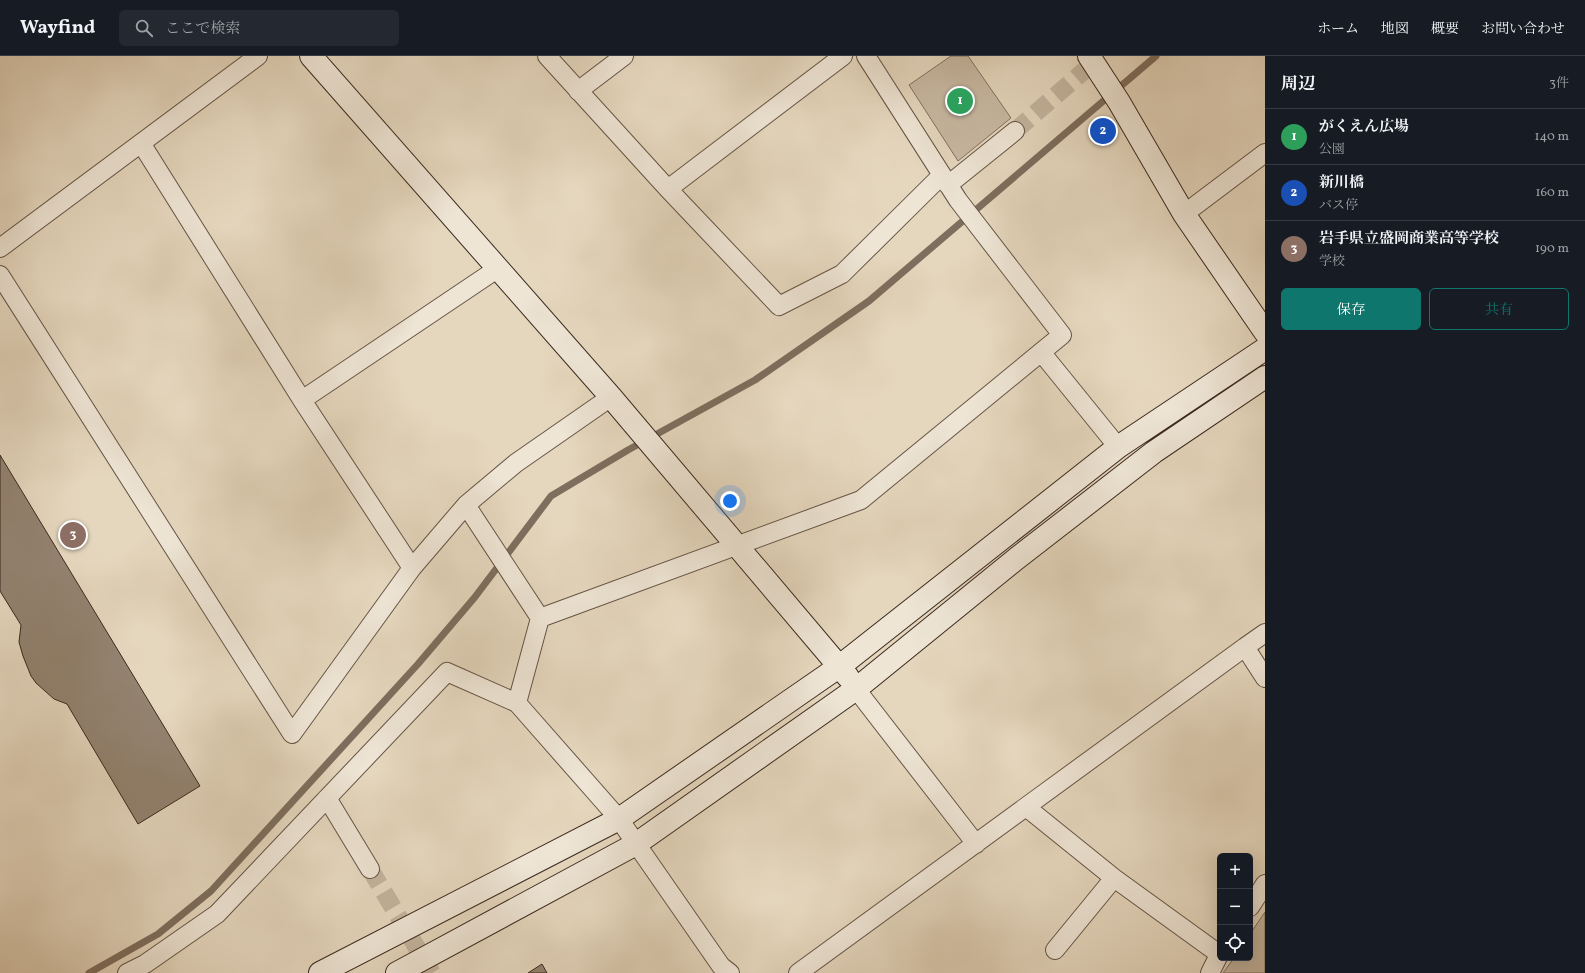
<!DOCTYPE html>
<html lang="ja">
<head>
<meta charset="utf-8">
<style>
  body { margin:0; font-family:Vollkorn,"Noto Serif JP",serif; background:#242831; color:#f1f3f6 }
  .controls { position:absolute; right:12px; bottom:12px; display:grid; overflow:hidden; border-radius:6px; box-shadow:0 4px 16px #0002 }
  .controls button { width:36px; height:36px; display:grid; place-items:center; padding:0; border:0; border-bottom:1px solid #363941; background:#171b24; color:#f1f3f6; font:20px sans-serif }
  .you { position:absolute; left:730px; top:445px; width:14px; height:14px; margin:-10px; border:3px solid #fff; border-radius:50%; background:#1a73e8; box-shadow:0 0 0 6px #1a73e833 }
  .badge { display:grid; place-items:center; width:26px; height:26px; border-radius:50%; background:#0f766e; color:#fff; font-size:13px; font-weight:700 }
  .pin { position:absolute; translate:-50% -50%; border:2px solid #fff; box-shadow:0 1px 4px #0006 }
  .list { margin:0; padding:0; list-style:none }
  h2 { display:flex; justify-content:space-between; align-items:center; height:52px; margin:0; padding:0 16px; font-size:17px }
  h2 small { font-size:13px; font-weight:400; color:#9ea1a6 }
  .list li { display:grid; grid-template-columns:26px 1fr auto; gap:12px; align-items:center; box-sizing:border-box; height:56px; padding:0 16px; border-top:1px solid #363941 }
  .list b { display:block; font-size:15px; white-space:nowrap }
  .list p { margin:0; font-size:13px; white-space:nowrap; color:#9ea1a6 }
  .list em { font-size:13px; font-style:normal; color:#9ea1a6 }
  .actions { display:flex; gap:8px; padding:12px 16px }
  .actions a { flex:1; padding:9px 0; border:1px solid #0f766e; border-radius:6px; text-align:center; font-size:14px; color:#0f766e }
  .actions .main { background:#0f766e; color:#fff }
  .icon { flex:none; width:22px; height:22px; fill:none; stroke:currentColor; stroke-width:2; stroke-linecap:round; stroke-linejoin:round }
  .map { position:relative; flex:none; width:1265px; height:917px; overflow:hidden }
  header { display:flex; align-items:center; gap:24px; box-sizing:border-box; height:56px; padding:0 20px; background:#171b24; border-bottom:1px solid #363941 }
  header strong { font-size:19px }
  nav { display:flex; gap:22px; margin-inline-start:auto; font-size:14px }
  .search { width:280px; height:36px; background:#242831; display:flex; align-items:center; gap:10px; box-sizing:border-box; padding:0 14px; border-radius:6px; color:#9ea1a6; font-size:15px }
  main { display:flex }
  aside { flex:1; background:#171b24 }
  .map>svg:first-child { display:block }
</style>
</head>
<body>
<header>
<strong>Wayfind</strong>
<div class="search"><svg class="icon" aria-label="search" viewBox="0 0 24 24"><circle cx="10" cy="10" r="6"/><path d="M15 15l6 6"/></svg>ここで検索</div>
<nav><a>ホーム</a><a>地図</a><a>概要</a><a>お問い合わせ</a></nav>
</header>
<main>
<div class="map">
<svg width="1265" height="917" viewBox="0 0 1265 917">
  <rect width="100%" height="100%" fill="#e5d7be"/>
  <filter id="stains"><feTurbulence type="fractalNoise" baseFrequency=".005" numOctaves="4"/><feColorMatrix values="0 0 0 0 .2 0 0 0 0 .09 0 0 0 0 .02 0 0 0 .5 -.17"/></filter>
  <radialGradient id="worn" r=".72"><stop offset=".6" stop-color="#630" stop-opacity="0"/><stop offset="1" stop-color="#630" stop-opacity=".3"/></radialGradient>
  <path fill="#c8b9a3" stroke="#827160" d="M 951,0 L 968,0 L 1011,62 L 958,105 L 909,29 Z
    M 1265,856 L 1265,917 L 1223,917 L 1234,902 L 1250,902 L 1250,878 Z"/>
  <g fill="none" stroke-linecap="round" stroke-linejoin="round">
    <path stroke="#7e6e5e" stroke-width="7" d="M 89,917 L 158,878 L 211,835 L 418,608 L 475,541 L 551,440 L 628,394 L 755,324 L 869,245 L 1156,0"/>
  </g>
  <path fill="#938371" stroke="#3b291e" d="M 0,399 L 200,730 L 138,768 L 67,648 L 54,643 L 36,627 L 31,620 L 23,600 L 19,586 L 21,569 L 0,535 Z
    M 542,908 L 547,917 L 528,917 Z"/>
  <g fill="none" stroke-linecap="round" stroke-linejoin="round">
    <path stroke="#c3b49e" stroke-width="18" stroke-dasharray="18 9" stroke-linecap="butt" d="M 1015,75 L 1101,0
      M 370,813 L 432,917"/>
    <g stroke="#665446" stroke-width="20">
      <path id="street" d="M 547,0 L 668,133 L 779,250 L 842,218 L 942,119
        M 578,35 L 624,0
        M 141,87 L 302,344 L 412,512
        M 948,129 L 1015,75
        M 668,133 L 843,0
        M 1184,158 L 1265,97
        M 0,192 L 258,0
        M 0,219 L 292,678 L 412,512 L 466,449 L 516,407 L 611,341
        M 1041,296 L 1118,391
        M 302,344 L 497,213
        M 466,449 L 540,562 L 861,444 L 1062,279 L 958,144 L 866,0
        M 1245,591 L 1265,577
        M 856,633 L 976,788
        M 517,647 L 540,562
        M 327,742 L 370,813
        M 1026,751 L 1114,822 L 1219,898
        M 1250,851 L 1265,828
        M 1055,894 L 1114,822
        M 127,917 L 145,908 L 217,858 L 447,616 L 517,647 L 619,763 L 721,910 L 730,917
        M 798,917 L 1245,591 L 1265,622
        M 1210,917 L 1220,897"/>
    </g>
    <g stroke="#3b291e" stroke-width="24">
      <path id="secondary" d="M 311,0 L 611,341 L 848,621
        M 1089,0 L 1119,46 L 1184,158 L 1265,276
        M 320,917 L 619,763 L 840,610 L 1118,391 L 1265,293
        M 397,917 L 636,788 L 856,633 L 1016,503 L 1154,396 L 1265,321"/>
    </g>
    <use href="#street" stroke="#eee5d5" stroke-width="18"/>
    <use href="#secondary" stroke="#eee5d5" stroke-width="22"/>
  </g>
  <rect width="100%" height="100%" filter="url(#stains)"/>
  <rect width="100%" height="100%" fill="url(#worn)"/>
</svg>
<div class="controls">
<button>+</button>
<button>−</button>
<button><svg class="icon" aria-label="locate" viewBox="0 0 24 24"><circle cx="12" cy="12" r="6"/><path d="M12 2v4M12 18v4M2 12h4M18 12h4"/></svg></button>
</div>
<div class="you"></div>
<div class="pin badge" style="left:960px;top:45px;background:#2e9e5b">1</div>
<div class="pin badge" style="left:1103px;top:75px;background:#1a4fb4">2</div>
<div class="pin badge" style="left:73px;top:479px;background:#8d6e63">3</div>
</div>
<aside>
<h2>周辺<small>3件</small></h2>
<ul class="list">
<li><span class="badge" style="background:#2e9e5b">1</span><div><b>がくえん広場</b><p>公園</p></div><em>140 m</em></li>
<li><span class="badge" style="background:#1a4fb4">2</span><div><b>新川橋</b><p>バス停</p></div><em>160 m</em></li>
<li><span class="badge" style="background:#8d6e63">3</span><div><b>岩手県立盛岡商業高等学校</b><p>学校</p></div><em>190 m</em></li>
</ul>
<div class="actions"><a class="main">保存</a><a>共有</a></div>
</aside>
</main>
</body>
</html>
